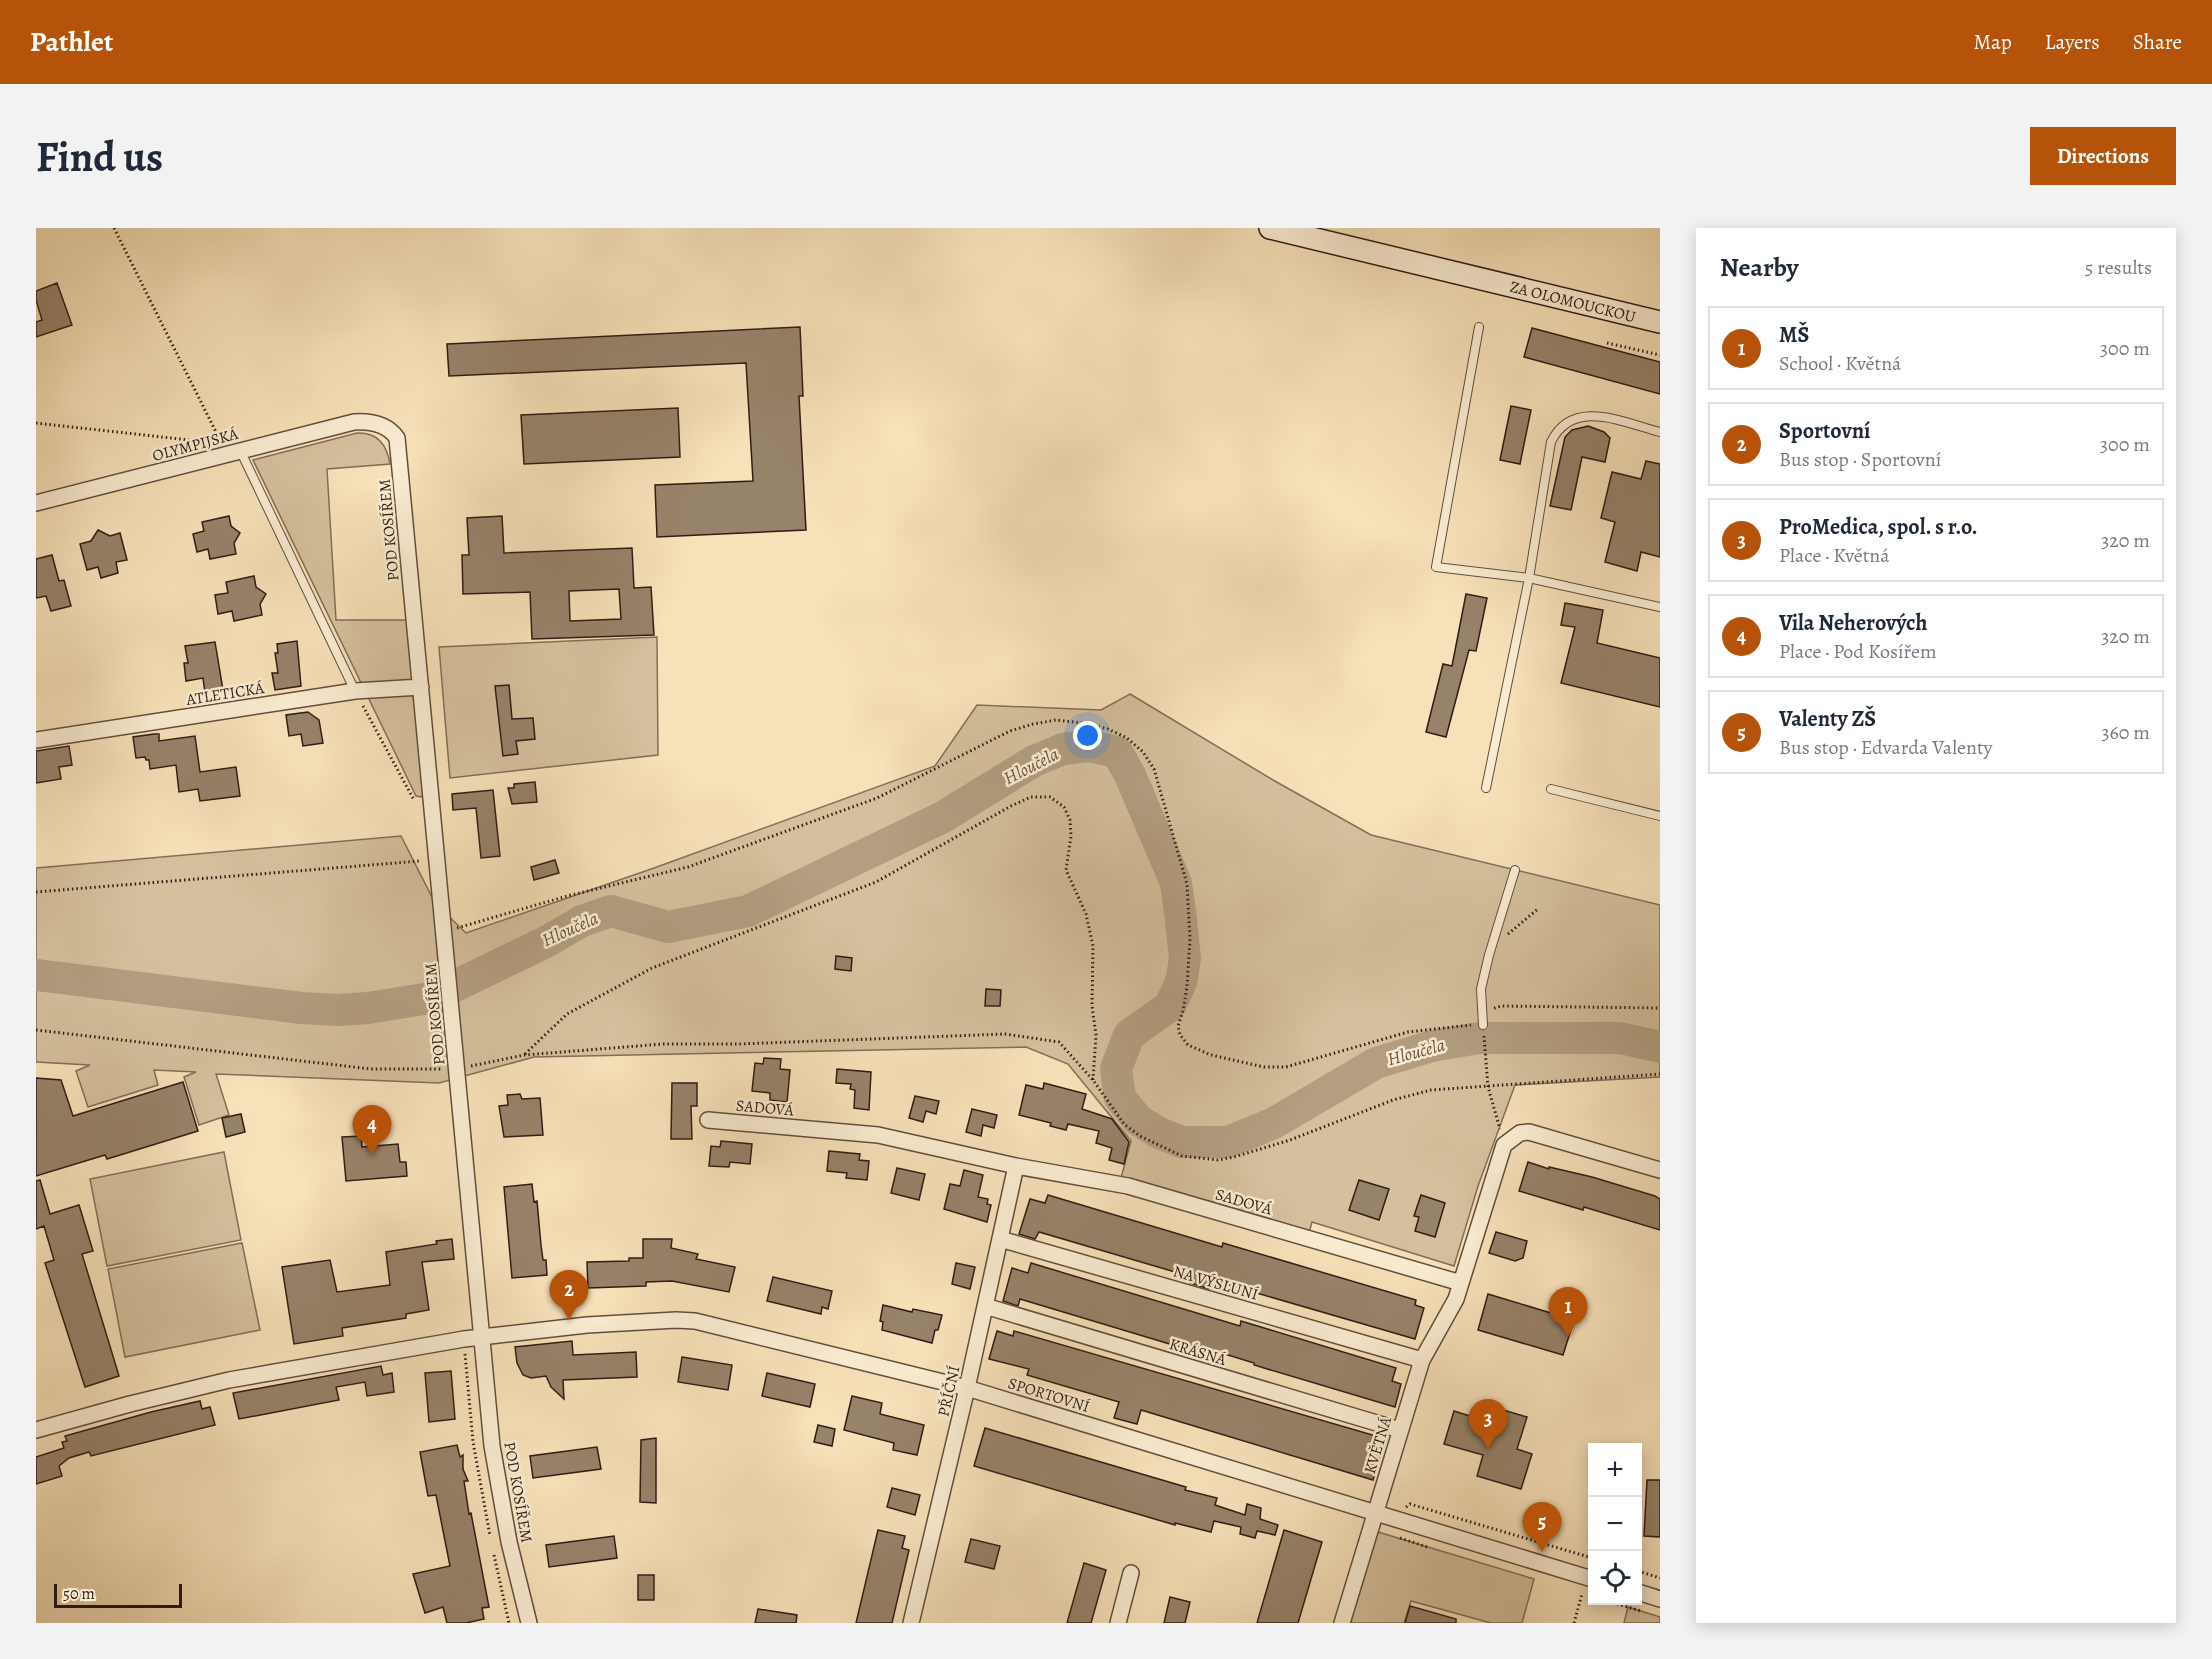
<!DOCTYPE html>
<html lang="en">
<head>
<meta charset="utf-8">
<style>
  body { margin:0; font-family:Alegreya,serif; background:#f2f2f3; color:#1f2937 }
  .controls { position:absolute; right:18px; bottom:18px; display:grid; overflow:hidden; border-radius:0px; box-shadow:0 3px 15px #0003 }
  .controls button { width:54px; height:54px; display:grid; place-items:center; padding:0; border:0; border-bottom:2px solid #e0e1e3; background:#fff; color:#1f2937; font:30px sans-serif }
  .scale { position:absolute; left:18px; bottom:15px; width:128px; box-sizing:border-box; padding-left:6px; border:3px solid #301c14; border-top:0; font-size:16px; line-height:21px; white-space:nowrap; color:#301c14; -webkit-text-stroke:4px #faecd2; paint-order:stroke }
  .you { position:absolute; left:1052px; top:508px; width:21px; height:21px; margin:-15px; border:4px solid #fff; border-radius:50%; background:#1a73e8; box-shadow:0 0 0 9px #1a73e833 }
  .badge { display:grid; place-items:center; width:39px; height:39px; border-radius:50%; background:#b45309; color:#fff; font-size:20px; font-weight:700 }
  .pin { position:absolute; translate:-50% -50px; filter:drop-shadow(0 2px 3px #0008) }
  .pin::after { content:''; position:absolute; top:32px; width:21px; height:18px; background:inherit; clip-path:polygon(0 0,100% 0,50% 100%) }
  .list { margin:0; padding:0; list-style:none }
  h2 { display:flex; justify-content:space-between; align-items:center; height:78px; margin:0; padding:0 24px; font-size:26px }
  h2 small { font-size:20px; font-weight:400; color:#747a83 }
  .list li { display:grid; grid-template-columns:39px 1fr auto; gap:18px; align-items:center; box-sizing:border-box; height:84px; margin:0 12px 12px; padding:0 12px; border:2px solid #e0e1e3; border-radius:0px }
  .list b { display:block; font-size:22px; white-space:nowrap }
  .list p { margin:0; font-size:20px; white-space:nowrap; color:#747a83 }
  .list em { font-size:20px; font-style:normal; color:#747a83 }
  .icon { flex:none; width:33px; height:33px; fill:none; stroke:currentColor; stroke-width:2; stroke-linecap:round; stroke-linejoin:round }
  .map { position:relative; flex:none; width:1624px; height:1395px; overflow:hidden; border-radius:0px }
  header { display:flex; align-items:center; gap:36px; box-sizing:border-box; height:84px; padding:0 30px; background:#b45309; color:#fff }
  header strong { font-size:28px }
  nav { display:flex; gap:33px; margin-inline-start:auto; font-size:21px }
  .intro { display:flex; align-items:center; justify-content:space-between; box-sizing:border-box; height:144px; padding:0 36px }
  h1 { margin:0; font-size:42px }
  .button { padding:15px 27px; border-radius:0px; background:#b45309; color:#fff; font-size:21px; font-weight:700 }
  main { display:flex; gap:36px; padding:0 36px }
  aside { flex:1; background:#fff; border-radius:0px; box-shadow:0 3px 15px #0003 }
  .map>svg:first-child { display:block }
</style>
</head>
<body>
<header>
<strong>Pathlet</strong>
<nav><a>Map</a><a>Layers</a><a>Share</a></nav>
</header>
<div class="intro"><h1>Find us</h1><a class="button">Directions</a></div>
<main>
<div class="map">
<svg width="1624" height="1395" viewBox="0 0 1624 1395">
  <rect width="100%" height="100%" fill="#f7e1b9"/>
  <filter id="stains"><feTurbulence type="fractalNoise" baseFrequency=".00333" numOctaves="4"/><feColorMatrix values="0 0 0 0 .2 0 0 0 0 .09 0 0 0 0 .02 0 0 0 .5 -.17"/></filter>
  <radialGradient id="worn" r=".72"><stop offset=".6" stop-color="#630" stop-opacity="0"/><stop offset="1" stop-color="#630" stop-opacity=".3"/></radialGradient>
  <path fill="#d5c09d" stroke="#826e58" stroke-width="1.5" d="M 321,205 C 342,204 351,217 354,236 L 291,241 L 300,392 L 371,392 L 387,569 L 380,568 L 217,232 Z
    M 621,409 L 622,527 L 414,550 L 403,419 Z
    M 1094,466 L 1237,552 L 1335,607 L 1624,677 L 1624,849 L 1479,857 L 1442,958 L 1418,1038 L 1276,994 L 1273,1005 L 1085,950 L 1095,913 L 1032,836 L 990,819 L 498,829 L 403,855 L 180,846 L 193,887 L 163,897 L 148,849 L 160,844 L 118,842 L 122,857 L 52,879 L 40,843 L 54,837 L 0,834 L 0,640 L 365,608 L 399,675 L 430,705 L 618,640 L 899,538 L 941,477 L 1065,482 Z
    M 188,924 L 205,1012 L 71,1038 L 54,951 Z
    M 206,1015 L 224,1102 L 89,1129 L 72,1041 Z
    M 1342,1304 L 1498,1351 L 1486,1395 L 1455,1395 L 1375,1373 L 1368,1395 L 1315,1395 L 1313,1391 L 1334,1317 Z
    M 1592,1379 L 1624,1389 L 1624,1395 L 1588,1395 Z"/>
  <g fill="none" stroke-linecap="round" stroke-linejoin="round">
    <path stroke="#b39e81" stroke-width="32" d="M 0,747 L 266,780 L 302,782 L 332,780 L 394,770 L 510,714 L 546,693 L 575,683 L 632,699 L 712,683 L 907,589 L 998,533 L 1027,521 L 1053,518 L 1081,524 L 1094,547 L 1140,655 L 1145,692 L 1149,731 L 1145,754 L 1134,778 L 1093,807 L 1080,841 L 1084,870 L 1102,892 L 1123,905 L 1146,914 L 1192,914 L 1238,895 L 1340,835 L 1396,818 L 1443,810 L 1584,810 L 1624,819"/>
  </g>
  <path fill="#97826a" stroke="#301c14" stroke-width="1.5" fill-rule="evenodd" d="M 21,55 L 36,97 L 0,109 L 0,94 L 6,92 L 0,72 L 0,63 Z
    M 764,99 L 767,168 L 763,168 L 770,302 L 621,309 L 619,257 L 717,253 L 710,135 L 413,148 L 411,116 Z
    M 1496,100 L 1624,134 L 1624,166 L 1488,129 Z
    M 1475,178 L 1495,182 L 1484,236 L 1464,232 Z
    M 642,180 L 644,229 L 488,236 L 485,187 Z
    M 1552,198 L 1568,204 L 1574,210 L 1569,234 L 1546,229 L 1535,282 L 1514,278 L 1529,209 L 1536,202 Z
    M 1610,233 L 1624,236 L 1624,329 L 1605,324 L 1601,343 L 1569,334 L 1579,294 L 1565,290 L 1576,244 L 1605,251 Z
    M 193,288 L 195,298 L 204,305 L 198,315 L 200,326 L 174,331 L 172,321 L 161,324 L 157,306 L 168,303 L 166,294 Z
    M 466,288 L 468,325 L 596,320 L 598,360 L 615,359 L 618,407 L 496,411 L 494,364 L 427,366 L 426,327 L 433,327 L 431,290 ZM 583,361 L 585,391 L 534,393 L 533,363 Z
    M 62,302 L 74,308 L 84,305 L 91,332 L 80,334 L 82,345 L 65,350 L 62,339 L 51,342 L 44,316 L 55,313 Z
    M 16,327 L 23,353 L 28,352 L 35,378 L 15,383 L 10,368 L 0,370 L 0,331 Z
    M 218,348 L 220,359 L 230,366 L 224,376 L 226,387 L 198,393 L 196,383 L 182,386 L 179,367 L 192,365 L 190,354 Z
    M 1430,366 L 1451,370 L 1440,423 L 1433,422 L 1410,509 L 1390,504 L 1407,436 L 1416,438 Z
    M 1529,375 L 1567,382 L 1561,415 L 1624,430 L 1624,479 L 1525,455 L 1539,399 L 1525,397 Z
    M 261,413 L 265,458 L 239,462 L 236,445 L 242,445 L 239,425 L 242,425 L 241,416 Z
    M 179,414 L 187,462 L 169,465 L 167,450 L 150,453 L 148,435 L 152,435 L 149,418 Z
    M 473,457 L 476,491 L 497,490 L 499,511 L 480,513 L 482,526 L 467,528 L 459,458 Z
    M 272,484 L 283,492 L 287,515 L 267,518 L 265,506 L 253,508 L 250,487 Z
    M 118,506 L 123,506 L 123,513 L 159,508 L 164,544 L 200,539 L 204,568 L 164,573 L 162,561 L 143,564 L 140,537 L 114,541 L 113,532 L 110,532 L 109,529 L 100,530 L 97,509 Z
    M 33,518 L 36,537 L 23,539 L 25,551 L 0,555 L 0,523 Z
    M 499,554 L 501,574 L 476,576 L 472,560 L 478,560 L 478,556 Z
    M 457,562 L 464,628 L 445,630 L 440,580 L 417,582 L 416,566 Z
    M 519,632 L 523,645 L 498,652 L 495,639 Z
    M 800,728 L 816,730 L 815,743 L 799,741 Z
    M 950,761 L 965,762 L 964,778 L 949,778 Z
    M 728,830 L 745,831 L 744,841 L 754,842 L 751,874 L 734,872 L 734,865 L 716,863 L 719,835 L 727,836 Z
    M 801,841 L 835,844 L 833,882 L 818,880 L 819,862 L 814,861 L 815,856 L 800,855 Z
    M 0,850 L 25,852 L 37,888 L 147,854 L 162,903 L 71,931 L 69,927 L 0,948 Z
    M 636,855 L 661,855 L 661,878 L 655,878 L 656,911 L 635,911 Z
    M 1008,855 L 1050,866 L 1046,881 L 1076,891 L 1093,914 L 1088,936 L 1073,932 L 1076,920 L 1060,915 L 1063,903 L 1032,896 L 1030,902 L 1014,898 L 1015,895 L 983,887 L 990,857 L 1007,861 Z
    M 484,866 L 486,871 L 504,870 L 507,907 L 468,909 L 463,878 L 472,877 L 471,867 Z
    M 879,868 L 903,873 L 900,886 L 890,883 L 887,894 L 873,890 Z
    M 936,881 L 961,887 L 958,900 L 947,897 L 945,908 L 930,904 Z
    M 205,886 L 209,904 L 190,909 L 186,890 Z
    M 325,908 L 326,919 L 362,916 L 364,934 L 370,934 L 371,948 L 310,953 L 306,909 Z
    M 685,913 L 716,916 L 714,936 L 694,934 L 693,939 L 673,938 L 675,918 L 684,919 Z
    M 793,923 L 824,926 L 823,932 L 833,933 L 831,952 L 810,950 L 811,945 L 791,943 Z
    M 1492,934 L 1513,941 L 1513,939 L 1556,949 L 1619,968 L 1624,971 L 1624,1002 L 1548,979 L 1547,982 L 1483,963 Z
    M 861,940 L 889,946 L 883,972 L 855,965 Z
    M 928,942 L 947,947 L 942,969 L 952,971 L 951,976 L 955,977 L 951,994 L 908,981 L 914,956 L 924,958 Z
    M 4,952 L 14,986 L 43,977 L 57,1023 L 46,1026 L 83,1148 L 49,1159 L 9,1035 L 18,1032 L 8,998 L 0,1001 L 0,953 Z
    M 1323,952 L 1353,961 L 1343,992 L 1313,982 Z
    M 496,956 L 498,974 L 501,973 L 505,1017 L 507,1032 L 510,1032 L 511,1047 L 476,1050 L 468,959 Z
    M 1012,967 L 1186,1019 L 1187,1015 L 1380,1072 L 1379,1077 L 1388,1080 L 1379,1111 L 1176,1052 L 1173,1061 L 1154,1055 L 1156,1049 L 1003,1004 L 999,1011 L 983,1006 L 994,971 L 1009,975 Z
    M 1385,967 L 1409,975 L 1399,1009 L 1379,1003 L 1383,989 L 1378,988 Z
    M 1460,1004 L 1491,1013 L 1487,1030 L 1479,1033 L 1453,1025 Z
    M 416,1011 L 418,1031 L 386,1034 L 393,1082 L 370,1086 L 370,1090 L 306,1100 L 307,1108 L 258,1116 L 246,1039 L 294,1032 L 301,1064 L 354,1057 L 350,1024 L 401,1016 L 400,1013 Z
    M 607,1011 L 636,1011 L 635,1020 L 662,1026 L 660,1031 L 699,1039 L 693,1064 L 636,1053 L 610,1054 L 610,1058 L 552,1060 L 551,1034 L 593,1033 L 593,1030 L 607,1030 Z
    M 920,1035 L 939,1039 L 934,1061 L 916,1056 Z
    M 995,1035 L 1204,1098 L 1205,1093 L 1360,1140 L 1356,1153 L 1365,1156 L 1359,1179 L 1218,1137 L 1218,1135 L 1179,1123 L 1177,1129 L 984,1071 L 982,1078 L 967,1073 L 976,1040 L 992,1045 Z
    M 737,1049 L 796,1063 L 792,1081 L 786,1079 L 785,1086 L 731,1073 Z
    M 1452,1066 L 1538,1092 L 1527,1127 L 1442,1102 Z
    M 847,1077 L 876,1084 L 877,1081 L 906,1087 L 902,1102 L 899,1102 L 896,1115 L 846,1102 L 847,1094 L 844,1093 Z
    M 961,1103 L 977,1108 L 978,1103 L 1340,1208 L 1337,1218 L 1346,1221 L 1337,1252 L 1105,1182 L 1101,1196 L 1078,1190 L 1083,1174 L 991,1147 L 993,1141 L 953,1131 Z
    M 536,1113 L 537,1127 L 600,1124 L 601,1149 L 527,1152 L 528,1171 L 515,1159 L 510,1148 L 495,1150 L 487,1147 L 481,1135 L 479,1119 Z
    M 646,1129 L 696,1137 L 692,1162 L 642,1154 Z
    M 345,1138 L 347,1147 L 356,1145 L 358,1164 L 331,1168 L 329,1154 L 300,1159 L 303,1172 L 203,1191 L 197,1165 Z
    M 415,1143 L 419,1191 L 393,1194 L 389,1145 Z
    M 731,1145 L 779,1156 L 774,1179 L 726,1168 Z
    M 816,1168 L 846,1175 L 844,1186 L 888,1197 L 881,1227 L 857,1222 L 858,1215 L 808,1202 Z
    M 164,1173 L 166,1181 L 174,1179 L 179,1197 L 55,1228 L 53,1224 L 33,1230 L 23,1238 L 26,1248 L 0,1256 L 0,1229 L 28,1220 L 26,1214 L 31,1213 L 29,1208 L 115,1184 Z
    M 1464,1181 L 1491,1189 L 1481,1221 L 1496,1226 L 1485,1261 L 1441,1248 L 1447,1227 L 1408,1216 L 1418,1183 L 1459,1196 Z
    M 782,1197 L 799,1201 L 796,1218 L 778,1214 Z
    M 949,1200 L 1150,1259 L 1149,1262 L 1181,1270 L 1179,1277 L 1209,1287 L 1211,1276 L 1225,1280 L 1224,1291 L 1242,1297 L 1239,1307 L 1221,1303 L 1219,1310 L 1204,1306 L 1205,1299 L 1178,1293 L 1175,1304 L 1139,1295 L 1139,1297 L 938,1238 Z
    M 620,1210 L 620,1275 L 604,1274 L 605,1212 Z
    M 421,1217 L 424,1229 L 427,1227 L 427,1241 L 432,1253 L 428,1253 L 433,1286 L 435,1285 L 453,1379 L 446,1380 L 448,1391 L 430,1395 L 411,1395 L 407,1379 L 389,1385 L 377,1346 L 414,1338 L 400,1267 L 392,1268 L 384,1224 Z
    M 561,1219 L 565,1241 L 497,1250 L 494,1228 Z
    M 1611,1252 L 1624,1252 L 1624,1309 L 1608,1308 Z
    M 856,1260 L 884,1267 L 879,1287 L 851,1279 Z
    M 842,1302 L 869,1308 L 866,1320 L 873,1322 L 856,1395 L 820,1395 Z
    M 1248,1302 L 1286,1314 L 1262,1395 L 1221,1395 Z
    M 578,1308 L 581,1330 L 513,1339 L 510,1317 Z
    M 935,1311 L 964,1318 L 958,1341 L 929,1334 Z
    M 1048,1335 L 1070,1342 L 1055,1395 L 1031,1395 Z
    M 602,1347 L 618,1347 L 618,1372 L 602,1372 Z
    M 1134,1369 L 1154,1374 L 1149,1395 L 1128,1395 Z
    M 1374,1378 L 1420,1391 L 1420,1395 L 1369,1395 Z
    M 722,1381 L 761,1387 L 760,1395 L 719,1395 Z"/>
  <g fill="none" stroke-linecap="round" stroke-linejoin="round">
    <g stroke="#624d3d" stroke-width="10">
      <path id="lane" d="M 1443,99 L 1400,339 L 1493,350 L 1624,379
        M 204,222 L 319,463
        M 1450,560 L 1493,350 L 1515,214 C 1537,169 1588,195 1624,204
        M 1515,561 L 1624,588
        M 1447,797 L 1445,761 L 1453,727 L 1479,642"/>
    </g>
    <g stroke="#624d3d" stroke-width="18">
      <path id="street" d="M 0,275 L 318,194 C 334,193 351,196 361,210 L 456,1218 L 473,1314 L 493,1395
        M 0,512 L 319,463 L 385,459
        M 672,892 L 842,907 L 980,938 L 1092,958 L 1425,1055
        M 964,1011 L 1386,1132
        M 949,1078 L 1364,1202
        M 0,1202 L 94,1176 L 193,1152 L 428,1111 L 551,1097 L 640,1092 L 659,1093 L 931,1160 L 1556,1351
        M 1602,1364 L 1624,1371
        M 875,1395 L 931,1160 L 980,938
        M 1082,1395 L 1095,1345
        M 1306,1395 L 1386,1132 L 1420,1071 L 1468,917 L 1484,905 L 1493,904 L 1624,942"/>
    </g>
    <g stroke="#301c14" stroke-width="24">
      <path id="secondary" d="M 1234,0 L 1624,94"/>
    </g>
    <path stroke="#301c14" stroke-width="3" stroke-dasharray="1.5 3" stroke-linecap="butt" d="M 78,0 L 185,214
      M 1571,115 L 1624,127
      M 0,195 L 171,214
      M 327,478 L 378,572
      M 0,664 L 384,633
      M 421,700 L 531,668 L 652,639 L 841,570 L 974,503 L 997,496 L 1020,492 L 1047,495 L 1072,501 L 1091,510 L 1107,524 L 1118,541 L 1151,656 L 1154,711 L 1151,759 L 1147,783 L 1142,798 L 1144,807 L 1152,817 L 1175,827 L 1228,839 L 1250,839 L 1372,804 L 1435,797
      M 1472,706 L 1502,681
      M 1458,780 L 1466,778 L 1624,780
      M 0,802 L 335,841 L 405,841
      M 1448,808 L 1452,859 L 1464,901
      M 489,826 L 531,786 L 616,740 L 840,654 L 975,578 L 995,569 L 1014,569 L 1028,579 L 1034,592 L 1035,608 L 1030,642 L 1050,686 L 1057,718 L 1056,778 L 1060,807 L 1057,852
      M 435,838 L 488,827 L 627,816 L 702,816 L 969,806 L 1023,814 L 1057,852 L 1088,896 L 1104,908 L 1146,928 L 1182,932 L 1198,929 L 1254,912 L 1357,872 L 1395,862 L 1624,846
      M 429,1126 L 437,1214 L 454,1308
      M 1370,1279 L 1374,1276 L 1556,1330
      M 1364,1310 L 1391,1319
      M 458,1327 L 473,1395
      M 1602,1343 L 1624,1350
      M 1568,1372 L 1605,1383
      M 1538,1395 L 1546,1366"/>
    <use href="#lane" stroke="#faecd2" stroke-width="8"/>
    <use href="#street" stroke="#faecd2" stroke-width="15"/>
    <use href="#secondary" stroke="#faecd2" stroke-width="21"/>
  </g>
  <g text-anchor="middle" stroke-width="5" stroke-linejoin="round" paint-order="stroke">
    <g font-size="16" fill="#301c14" stroke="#faecd2">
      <text transform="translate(1537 73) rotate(14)" y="6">ZA OLOMOUCKOU</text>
      <text transform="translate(159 216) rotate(-15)" y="6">OLYMPIJSKÁ</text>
      <text transform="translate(352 302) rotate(-95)" y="6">POD KOSÍŘEM</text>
      <text transform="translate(189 465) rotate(-9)" y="6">ATLETICKÁ</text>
      <text transform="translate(398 786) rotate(-95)" y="6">POD KOSÍŘEM</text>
      <text transform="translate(729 879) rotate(5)" y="6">SADOVÁ</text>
      <text transform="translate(1208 973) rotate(16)" y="6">SADOVÁ</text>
      <text transform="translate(1180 1054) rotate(16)" y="6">NA VÝSLUNÍ</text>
      <text transform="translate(1162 1123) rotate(17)" y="6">KRÁSNÁ</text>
      <text transform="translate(912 1163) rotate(-77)" y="6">PŘÍČNÍ</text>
      <text transform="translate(1013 1166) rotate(17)" y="6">SPORTOVNÍ</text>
      <text transform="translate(1341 1217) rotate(-73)" y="6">KVĚTNÁ</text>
      <text transform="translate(483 1264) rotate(80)" y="6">POD KOSÍŘEM</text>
    </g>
    <g font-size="18" font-style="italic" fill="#645040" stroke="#faecd2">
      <text transform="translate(995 538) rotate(-27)" y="6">Hloučela</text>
      <text transform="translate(534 701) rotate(-24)" y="6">Hloučela</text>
      <text transform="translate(1380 824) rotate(-15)" y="6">Hloučela</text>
    </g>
  </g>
  <rect width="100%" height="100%" filter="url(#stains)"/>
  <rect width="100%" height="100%" fill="url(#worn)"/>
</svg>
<div class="controls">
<button>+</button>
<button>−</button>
<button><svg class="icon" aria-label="locate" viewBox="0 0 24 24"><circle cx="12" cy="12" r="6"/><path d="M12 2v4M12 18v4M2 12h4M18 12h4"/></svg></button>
</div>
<div class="scale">50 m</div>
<div class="you"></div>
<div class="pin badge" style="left:1532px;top:1109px">1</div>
<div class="pin badge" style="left:533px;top:1092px">2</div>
<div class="pin badge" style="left:1452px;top:1221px">3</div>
<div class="pin badge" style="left:336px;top:927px">4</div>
<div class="pin badge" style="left:1506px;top:1324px">5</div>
</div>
<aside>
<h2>Nearby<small>5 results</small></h2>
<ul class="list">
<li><span class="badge">1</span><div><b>MŠ</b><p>School · Květná</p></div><em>300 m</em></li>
<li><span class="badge">2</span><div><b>Sportovní</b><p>Bus stop · Sportovní</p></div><em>300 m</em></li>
<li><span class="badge">3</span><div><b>ProMedica, spol. s r.o.</b><p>Place · Květná</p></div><em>320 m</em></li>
<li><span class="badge">4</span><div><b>Vila Neherových</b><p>Place · Pod Kosířem</p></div><em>320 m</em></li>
<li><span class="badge">5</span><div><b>Valenty ZŠ</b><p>Bus stop · Edvarda Valenty</p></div><em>360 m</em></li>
</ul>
</aside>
</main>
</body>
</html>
